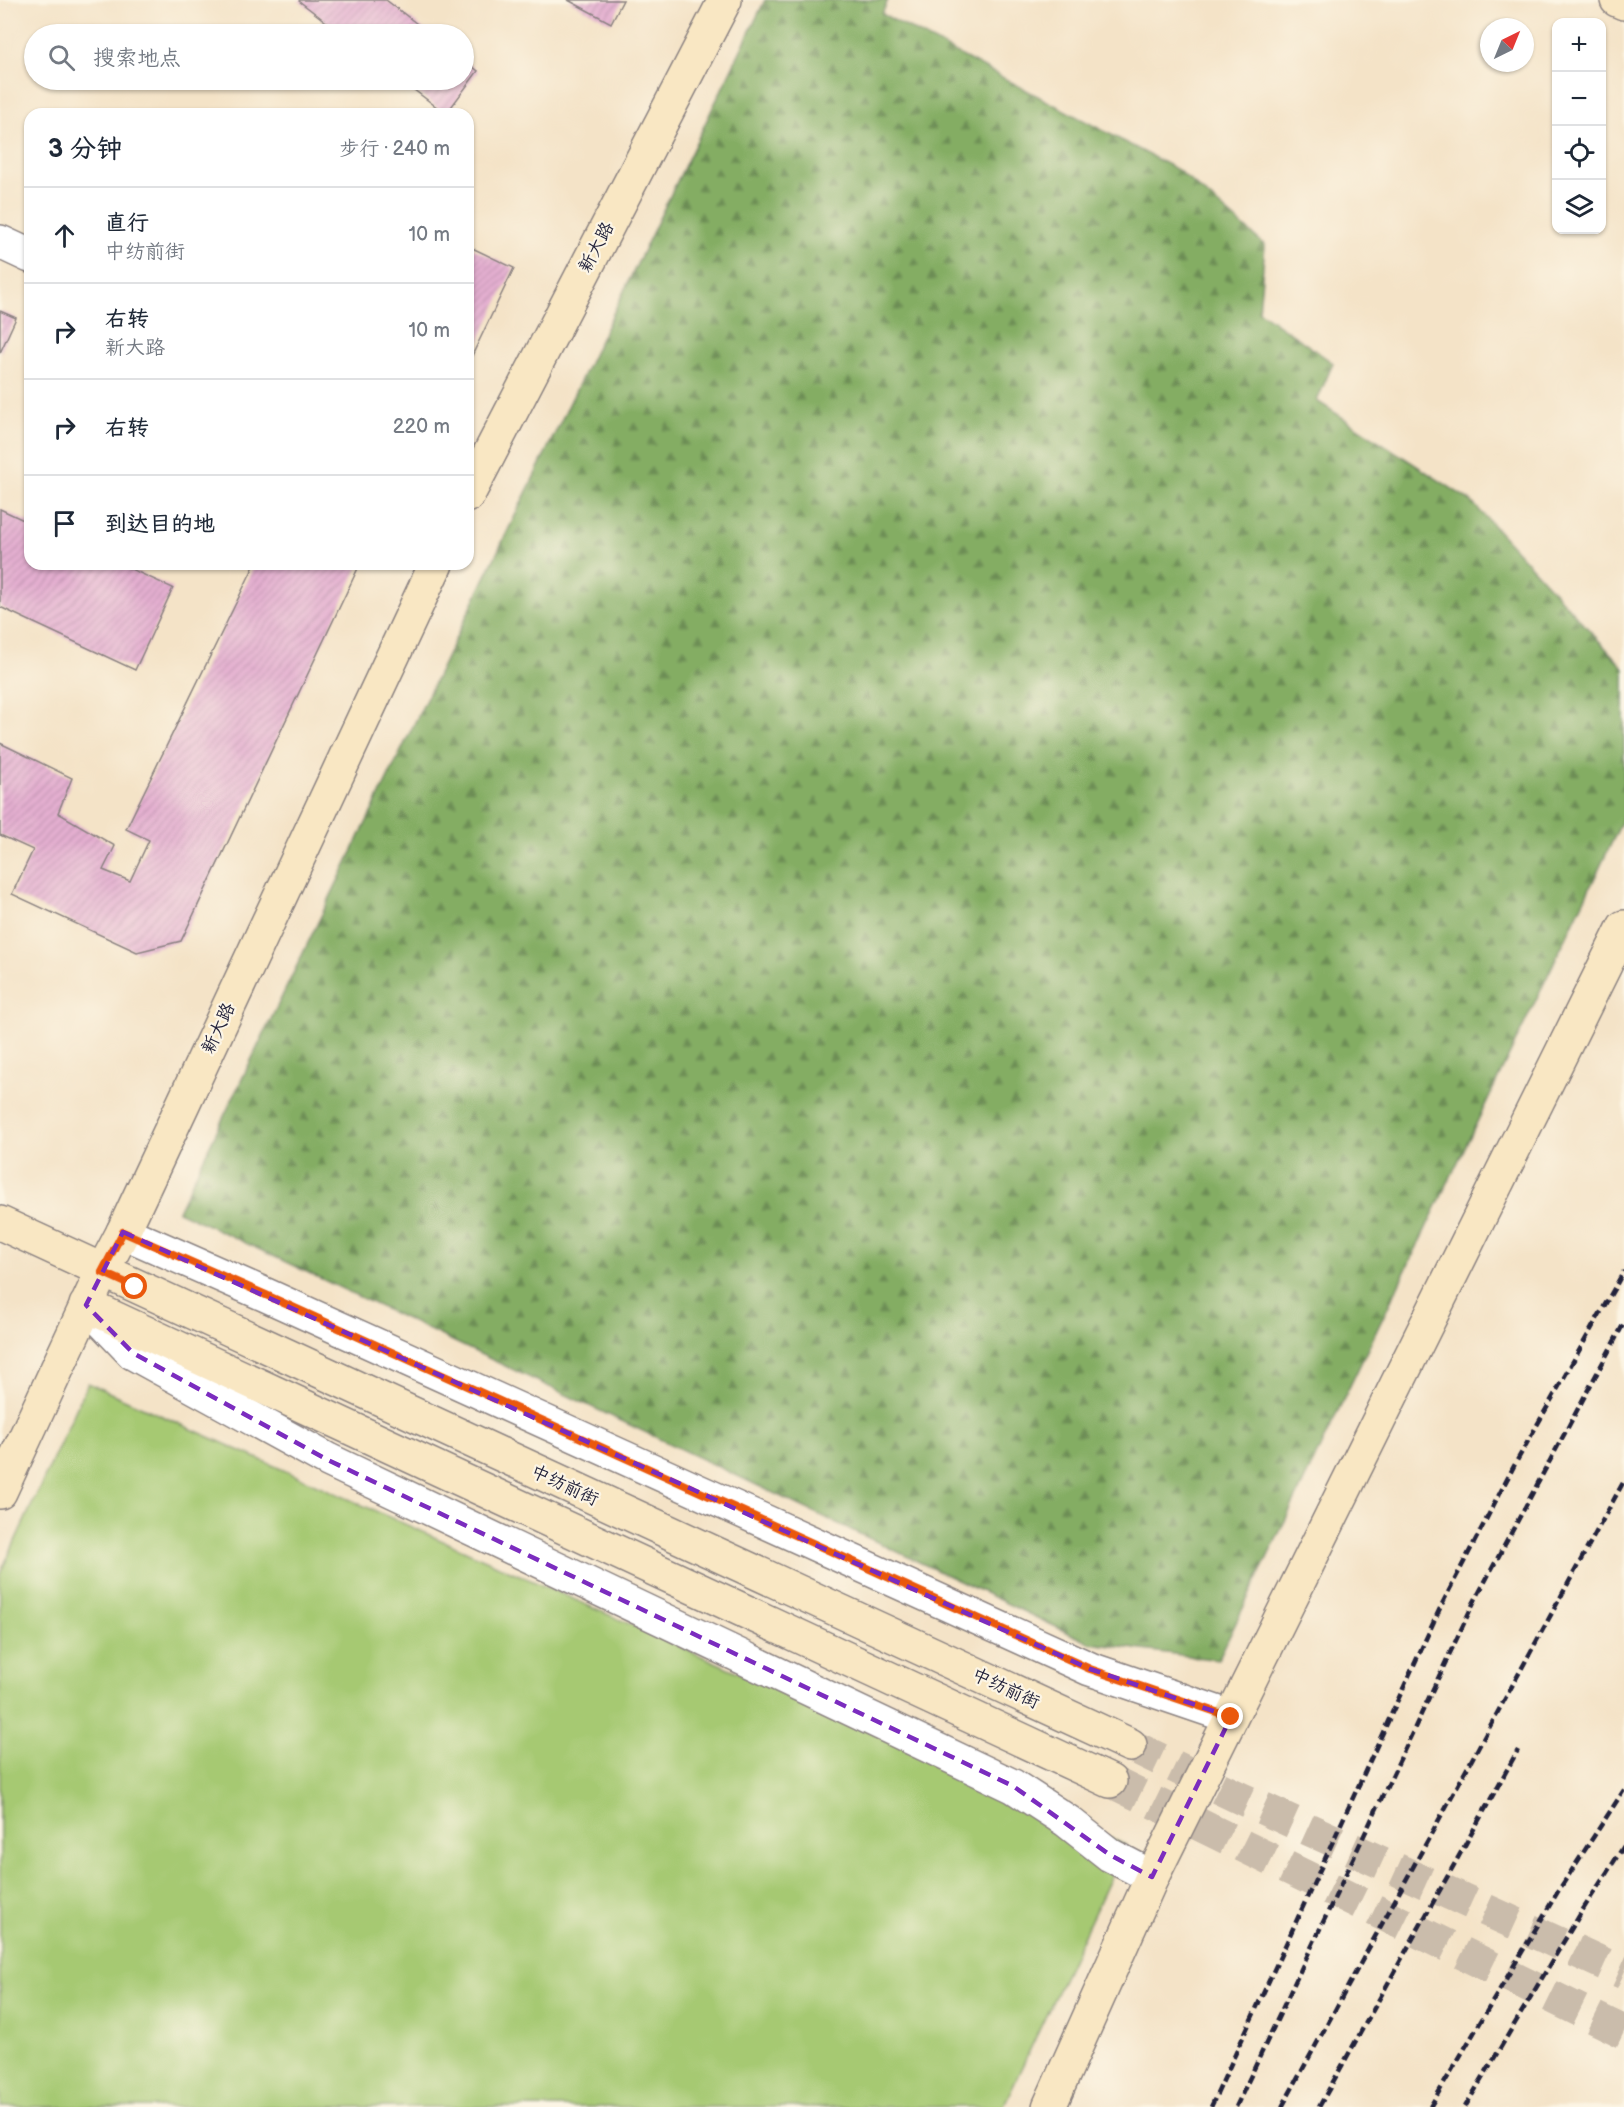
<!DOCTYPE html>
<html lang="zh">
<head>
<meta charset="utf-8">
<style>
  body { margin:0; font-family:"Balsamiq Sans","LXGW WenKai TC",sans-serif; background:#f2f2f3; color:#1f2937 }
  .controls { position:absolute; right:18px; top:18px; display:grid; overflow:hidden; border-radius:12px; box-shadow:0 2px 4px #0004 }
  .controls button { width:54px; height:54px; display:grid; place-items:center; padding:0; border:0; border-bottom:2px solid #e0e1e3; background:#fff; color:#1f2937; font:30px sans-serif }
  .compass { position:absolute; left:1480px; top:18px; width:54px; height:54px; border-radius:50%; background:#fff; box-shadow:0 2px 4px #0004; rotate:43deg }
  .stop { position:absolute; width:18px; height:18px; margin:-14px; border:4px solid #ea580c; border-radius:50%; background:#fff }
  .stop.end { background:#ea580c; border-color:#fff; box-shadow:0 2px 6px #0008 }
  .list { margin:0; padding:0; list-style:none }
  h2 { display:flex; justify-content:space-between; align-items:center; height:78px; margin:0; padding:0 24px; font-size:26px }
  h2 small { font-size:20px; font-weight:400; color:#747a83 }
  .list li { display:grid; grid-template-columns:39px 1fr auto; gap:18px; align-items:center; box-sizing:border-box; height:96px; padding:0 24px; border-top:2px solid #e0e1e3 }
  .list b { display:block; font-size:22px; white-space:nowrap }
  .list p { margin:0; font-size:20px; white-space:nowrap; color:#747a83 }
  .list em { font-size:20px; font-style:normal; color:#747a83 }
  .icon { flex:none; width:33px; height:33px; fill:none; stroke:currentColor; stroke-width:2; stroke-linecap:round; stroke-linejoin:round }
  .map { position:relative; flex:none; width:1624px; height:2107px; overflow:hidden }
  .search { position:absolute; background:#fff; box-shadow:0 2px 4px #0004; left:24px; top:24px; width:450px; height:66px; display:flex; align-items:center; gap:15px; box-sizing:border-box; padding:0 21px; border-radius:33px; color:#747a83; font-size:22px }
  .panel { position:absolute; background:#fff; box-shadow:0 2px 4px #0004; left:24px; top:108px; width:450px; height:462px; border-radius:18px }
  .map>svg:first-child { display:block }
</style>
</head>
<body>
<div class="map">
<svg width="1624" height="2107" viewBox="0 0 1624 2107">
  <defs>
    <pattern id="forest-firs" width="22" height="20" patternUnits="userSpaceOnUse" patternTransform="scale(1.5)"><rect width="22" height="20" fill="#84ad64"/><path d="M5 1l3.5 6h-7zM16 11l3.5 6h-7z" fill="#6c8c54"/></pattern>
    <pattern id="building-hatch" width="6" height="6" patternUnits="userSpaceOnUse" patternTransform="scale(1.5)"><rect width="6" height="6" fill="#e4afd0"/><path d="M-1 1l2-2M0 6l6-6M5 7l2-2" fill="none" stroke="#c396b4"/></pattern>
  </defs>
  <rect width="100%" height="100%" fill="#fcf5e5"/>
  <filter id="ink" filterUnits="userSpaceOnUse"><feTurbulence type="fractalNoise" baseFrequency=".0167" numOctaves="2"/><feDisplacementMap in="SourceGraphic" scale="12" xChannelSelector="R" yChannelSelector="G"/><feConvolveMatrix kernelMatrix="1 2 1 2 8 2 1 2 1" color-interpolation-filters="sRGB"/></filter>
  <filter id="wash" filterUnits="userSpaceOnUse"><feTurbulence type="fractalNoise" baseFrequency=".008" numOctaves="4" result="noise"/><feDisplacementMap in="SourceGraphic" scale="24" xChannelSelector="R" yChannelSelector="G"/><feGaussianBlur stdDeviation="1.35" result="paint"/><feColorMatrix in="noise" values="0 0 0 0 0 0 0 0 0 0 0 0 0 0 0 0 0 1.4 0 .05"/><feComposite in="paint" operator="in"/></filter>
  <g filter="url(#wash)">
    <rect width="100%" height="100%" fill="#f4e3c7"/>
    <path fill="url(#forest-firs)" stroke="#536850" stroke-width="1.5" d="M 765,0 L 888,0 L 882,14 L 1178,170 L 1265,245 L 1259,311 L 1333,363 L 1317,401 L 1471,501 L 1624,668 L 1624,817 L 1218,1660 L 1090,1643 L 178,1211 Z"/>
    <path fill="#a6c972" stroke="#647656" stroke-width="1.5" d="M 88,1383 L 1126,1845 L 1003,2107 L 0,2107 L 0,1574 Z"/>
    <g id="blocks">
      <path fill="url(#building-hatch)" d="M 300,0 L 386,0 L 430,34 L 342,34 L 299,1 Z
        M 568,0 L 623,0 L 611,23 Z
        M 464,60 L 478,71 L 446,114 L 401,80 L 464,80 Z
        M 468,246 L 514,268 L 468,364 Z
        M 0,311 L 16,318 L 0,353 Z
        M 0,509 L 30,523 L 30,564 L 120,564 L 173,588 L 135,670 L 0,607 Z
        M 255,564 L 360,564 L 181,941 L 137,952 L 12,894 L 33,850 L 0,835 L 0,743 L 72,778 L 58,813 L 115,846 L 103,870 L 130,881 L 149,840 L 126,829 Z"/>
    </g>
  </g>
  <g filter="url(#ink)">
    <use href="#blocks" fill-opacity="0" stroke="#8b8281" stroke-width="1.5"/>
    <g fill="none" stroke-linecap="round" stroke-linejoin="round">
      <path stroke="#cabcab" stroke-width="33" stroke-dasharray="33 16" stroke-linecap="butt" d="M 1130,1745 L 1240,1798 L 1624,1973
        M 1110,1781 L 1624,2032"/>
      <g stroke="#8b8281" stroke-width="36">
        <path id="street" d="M 0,242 L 30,256
          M 123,1232 L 266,1295 L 1090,1669 L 1231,1717
          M 88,1306 L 133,1353 L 328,1460 L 1013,1786 L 1067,1821 L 1110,1855 L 1152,1877"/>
      </g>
      <g stroke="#8b8281" stroke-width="36">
        <path id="secondary" d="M 1617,0 L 1624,3
          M 468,495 L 725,0
          M 0,1223 L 1130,1745
          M 86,1305 L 1110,1781
          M 0,1492 L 102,1272 L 123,1232 L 436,564
          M 1049,2107 L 1152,1877 L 1624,927"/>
      </g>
      <use href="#street" stroke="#fff" stroke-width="33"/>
      <use href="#secondary" stroke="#f9e7c3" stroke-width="33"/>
      <path stroke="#22223b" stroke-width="4.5" stroke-dasharray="9 4.5" stroke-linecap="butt" d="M 1211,2107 L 1441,1606 L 1514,1466 L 1624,1271
        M 1236,2107 L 1474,1602 L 1624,1323
        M 1282,2107 L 1624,1481
        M 1319,2107 L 1518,1750
        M 1430,2107 L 1557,1893 L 1624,1790
        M 1465,2107 L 1582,1911 L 1624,1846"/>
    </g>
  </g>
  <g fill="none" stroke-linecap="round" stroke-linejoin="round" filter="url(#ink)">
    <path stroke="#ea580c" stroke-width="8" d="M 135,1287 L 102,1272 L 123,1232 L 266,1295 L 1090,1669 L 1231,1717"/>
  </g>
  <path fill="none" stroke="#7b2cbf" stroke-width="4.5" stroke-dasharray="12 8" stroke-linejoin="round" d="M 123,1232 L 1090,1669 L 1231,1717 L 1152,1877 L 1110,1855 L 1013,1786 L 328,1460 L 133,1353 L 86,1305 Z"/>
  <g text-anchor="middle" stroke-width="4.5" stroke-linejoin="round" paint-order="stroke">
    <g font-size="18" fill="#22223b" stroke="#fcf5e5">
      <text transform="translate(596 247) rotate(-62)" y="6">新大路</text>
      <text transform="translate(218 1028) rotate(-65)" y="6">新大路</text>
      <text transform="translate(565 1485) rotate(25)" y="6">中纺前街</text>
      <text transform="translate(1006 1688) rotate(25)" y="6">中纺前街</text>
    </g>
  </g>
</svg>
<div class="controls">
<button>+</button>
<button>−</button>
<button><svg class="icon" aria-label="locate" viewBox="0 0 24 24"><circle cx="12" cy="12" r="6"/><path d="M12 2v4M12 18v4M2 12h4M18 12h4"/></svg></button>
<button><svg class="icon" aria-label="layers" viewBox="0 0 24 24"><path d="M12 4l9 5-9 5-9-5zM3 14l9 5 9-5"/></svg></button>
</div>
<svg class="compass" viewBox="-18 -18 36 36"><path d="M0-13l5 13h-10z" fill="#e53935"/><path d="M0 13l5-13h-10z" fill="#747a83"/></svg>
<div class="stop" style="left:135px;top:1287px"></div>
<div class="stop end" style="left:1231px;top:1717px"></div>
<div class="search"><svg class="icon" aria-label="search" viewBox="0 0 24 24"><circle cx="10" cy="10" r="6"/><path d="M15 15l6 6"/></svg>搜索地点</div>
<section class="panel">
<h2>3 分钟<small>步行 · 240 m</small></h2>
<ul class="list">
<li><svg class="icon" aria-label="ahead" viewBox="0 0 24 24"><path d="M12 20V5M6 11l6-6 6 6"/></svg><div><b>直行</b><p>中纺前街</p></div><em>10 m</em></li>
<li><svg class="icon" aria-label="right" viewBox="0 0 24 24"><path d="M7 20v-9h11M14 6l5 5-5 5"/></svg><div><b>右转</b><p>新大路</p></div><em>10 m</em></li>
<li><svg class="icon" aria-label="right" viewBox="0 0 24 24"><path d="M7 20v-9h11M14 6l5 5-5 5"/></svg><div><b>右转</b></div><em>220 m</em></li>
<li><svg class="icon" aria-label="arrive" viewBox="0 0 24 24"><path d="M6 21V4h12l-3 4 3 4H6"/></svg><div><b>到达目的地</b></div></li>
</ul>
</section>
</div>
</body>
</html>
